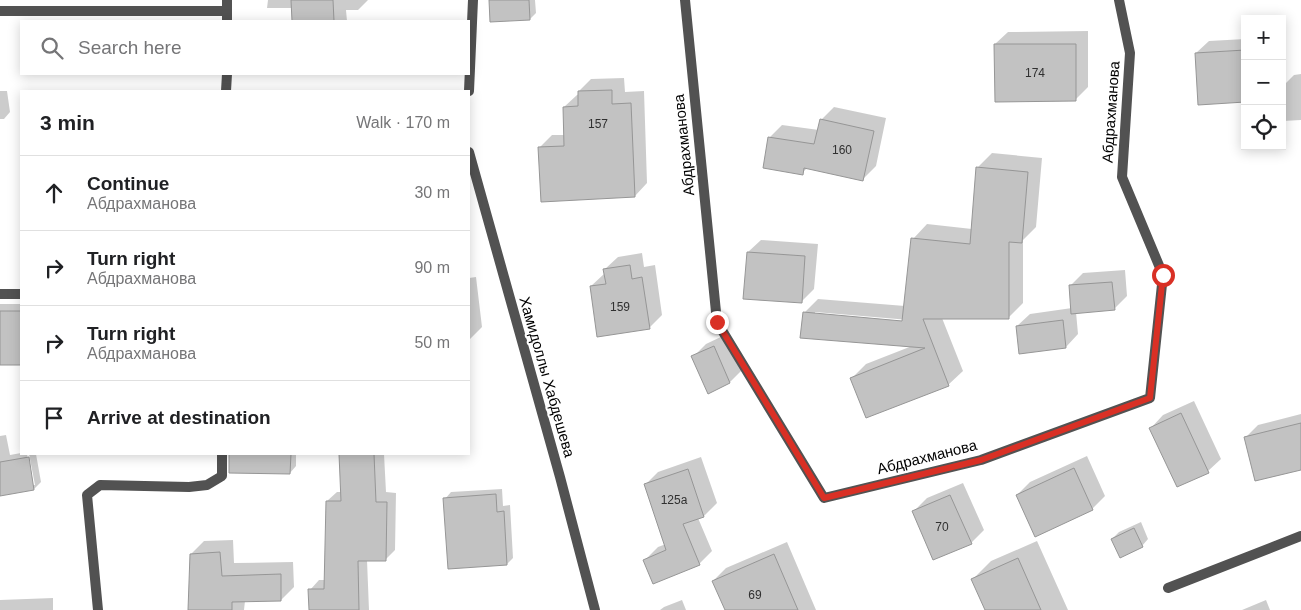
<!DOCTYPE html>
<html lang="en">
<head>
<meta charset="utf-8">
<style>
  body { margin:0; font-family:Helvetica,sans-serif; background:#f2f2f2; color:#202124 }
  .controls { position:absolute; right:15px; top:15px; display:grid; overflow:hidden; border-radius:0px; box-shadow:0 2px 12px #0003 }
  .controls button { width:45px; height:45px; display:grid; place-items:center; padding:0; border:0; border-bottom:1px solid #e0e0e0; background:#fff; color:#202124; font:25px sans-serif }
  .stop { position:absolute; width:15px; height:15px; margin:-11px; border:4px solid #d93025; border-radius:50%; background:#fff }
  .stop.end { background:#d93025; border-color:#fff; box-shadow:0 1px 5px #0008 }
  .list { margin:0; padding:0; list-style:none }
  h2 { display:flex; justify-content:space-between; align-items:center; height:65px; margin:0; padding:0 20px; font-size:21px }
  h2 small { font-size:16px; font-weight:400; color:#757577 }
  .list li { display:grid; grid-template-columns:32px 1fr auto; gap:15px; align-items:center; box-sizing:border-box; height:75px; padding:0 20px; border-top:1px solid #e0e0e0 }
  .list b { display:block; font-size:19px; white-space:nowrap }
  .list p { margin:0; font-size:16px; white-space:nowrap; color:#757577 }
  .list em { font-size:16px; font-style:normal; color:#757577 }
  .icon { flex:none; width:28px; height:28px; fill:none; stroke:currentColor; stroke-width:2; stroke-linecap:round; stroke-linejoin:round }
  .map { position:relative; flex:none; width:1301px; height:610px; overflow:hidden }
  .search { position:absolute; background:#fff; box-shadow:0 2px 12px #0003; left:20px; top:20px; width:450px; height:55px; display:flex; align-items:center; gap:12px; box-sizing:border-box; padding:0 18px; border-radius:0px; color:#757577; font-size:19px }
  .panel { position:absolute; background:#fff; box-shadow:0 2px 12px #0003; left:20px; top:90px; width:450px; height:365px; border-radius:0px }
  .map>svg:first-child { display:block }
</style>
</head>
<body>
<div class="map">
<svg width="1301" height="610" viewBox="0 0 1301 610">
  <rect width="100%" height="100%" fill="#fff"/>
  <path fill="#0003" fill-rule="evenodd" d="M 268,0 L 368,0 L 358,10 L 346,10 L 347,21 L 293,21 L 293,8 L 267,8 Z
    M 490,0 L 535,0 L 536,13 L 530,19 Z
    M 1088,31 L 1088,87 L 1075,100 L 995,44 L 1008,32 Z
    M 1282,37 L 1284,37 L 1286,83 L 1294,75 L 1301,74 L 1301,120 L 1283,121 Z
    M 1245,39 L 1245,101 L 1196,53 L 1209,41 Z
    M 624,78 L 625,92 L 644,91 L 647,183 L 635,196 L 539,148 L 552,135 L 565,135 L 564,107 L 577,95 L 579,94 L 579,91 L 591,79 Z
    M 265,90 L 325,90 L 325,91 L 264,91 Z
    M 0,91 L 7,91 L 10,112 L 4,119 L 0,119 Z
    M 834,107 L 886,118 L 876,166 L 863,179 L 808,167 L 802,173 L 769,138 L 782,125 L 819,130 L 821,120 Z
    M 992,153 L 1042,158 L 1036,227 L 1023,240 L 1023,303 L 1008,318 L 942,318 L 963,371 L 948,385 L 852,378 L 866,364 L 912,346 L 804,313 L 818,299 L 905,306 L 913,239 L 927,224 L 972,229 L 977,168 ZM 815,312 L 909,320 L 909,323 L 815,315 Z
    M 761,240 L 818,244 L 814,289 L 801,302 L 748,252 Z
    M 642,253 L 644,267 L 655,265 L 662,315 L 649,328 L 591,286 L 604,274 L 605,269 L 618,257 Z
    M 1125,270 L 1127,296 L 1114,309 L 1076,312 L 1078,334 L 1066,347 L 1017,326 L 1030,314 L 1072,308 L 1070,286 L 1083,273 Z
    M 476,277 L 482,327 L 469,340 L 469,278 Z
    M 0,304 L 21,304 L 21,363 L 0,364 Z
    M 727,334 L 743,369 L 730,382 L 709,392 L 693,357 L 706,344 Z
    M 1194,401 L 1221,459 L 1208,471 L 1151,428 L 1163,415 Z
    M 1301,414 L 1301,469 L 1245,438 L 1258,425 Z
    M 6,435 L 10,455 L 21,453 L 21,454 L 27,454 L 32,485 L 35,485 L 29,454 L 36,454 L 41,482 L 34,489 L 0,494 L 0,436 Z
    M 258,454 L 296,454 L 296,466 L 290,473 L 258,472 Z
    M 340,454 L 384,454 L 386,492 L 396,493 L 395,550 L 385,560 L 367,560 L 369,610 L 310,610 L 310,590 L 319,580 L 325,580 L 327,501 L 337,492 L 342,492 Z
    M 1087,456 L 1105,496 L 1092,509 L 1017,495 L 1030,482 Z
    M 701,457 L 717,503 L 704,516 L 698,518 L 712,551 L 699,564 L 645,560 L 658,547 L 666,544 L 645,485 L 658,472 Z
    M 963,483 L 984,530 L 971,543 L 914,511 L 927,498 Z
    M 502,489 L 503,506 L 510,505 L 513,558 L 507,564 L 445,499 L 451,492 Z
    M 1141,522 L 1148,539 L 1142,546 L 1112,539 L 1119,532 Z
    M 233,540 L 234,563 L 293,562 L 294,587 L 281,600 L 245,601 L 244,610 L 190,610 L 191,554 L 204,541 Z
    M 1037,541 L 1068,610 L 987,610 L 973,579 L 991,561 Z
    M 787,542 L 816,610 L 726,610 L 713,581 L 726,568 Z
    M 53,598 L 53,610 L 0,610 L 0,600 Z
    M 682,600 L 686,610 L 660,610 L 664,607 Z
    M 1266,600 L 1270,610 L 1242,610 Z"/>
  <path fill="#c2c2c2" stroke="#969696" d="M 291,0 L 333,0 L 334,21 L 292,21 Z
    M 489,0 L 529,0 L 530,20 L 490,22 Z
    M 994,44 L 1076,44 L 1076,101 L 995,102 Z
    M 1245,50 L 1245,102 L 1198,105 L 1195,53 Z
    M 612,90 L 612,104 L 631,103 L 635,197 L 541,202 L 538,147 L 564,146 L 563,107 L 578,106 L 578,91 Z
    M 820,119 L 874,131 L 863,181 L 804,168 L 803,175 L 763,168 L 768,137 L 814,144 Z
    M 976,167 L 1028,172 L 1022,243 L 1009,242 L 1009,319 L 923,319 L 949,386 L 866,418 L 850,378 L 925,348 L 800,338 L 803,312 L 902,321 L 911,238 L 970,244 Z
    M 747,252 L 805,256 L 802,303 L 743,299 Z
    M 630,265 L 632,279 L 642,277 L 650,329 L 597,337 L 590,286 L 606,284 L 603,269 Z
    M 1112,282 L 1115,310 L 1071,314 L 1069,285 Z
    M 0,311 L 21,311 L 21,365 L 0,365 Z
    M 1063,320 L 1066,348 L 1019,354 L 1016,326 Z
    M 714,346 L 730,383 L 708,394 L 691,356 Z
    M 1181,413 L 1209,473 L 1177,487 L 1149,428 Z
    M 1301,423 L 1301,470 L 1255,481 L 1244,437 Z
    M 229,454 L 291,454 L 290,474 L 229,473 Z
    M 339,454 L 374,454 L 376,502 L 387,502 L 386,561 L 358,561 L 359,610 L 309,610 L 308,589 L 324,589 L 326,501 L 341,501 Z
    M 29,457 L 34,490 L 0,496 L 0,462 Z
    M 1074,468 L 1093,510 L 1035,537 L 1016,495 Z
    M 688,469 L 704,517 L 683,524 L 700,565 L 653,584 L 643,560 L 666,550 L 644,484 Z
    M 496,494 L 497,512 L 504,511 L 507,565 L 448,569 L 443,498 Z
    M 950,495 L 972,544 L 933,560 L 912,511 Z
    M 1134,528 L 1143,547 L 1120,558 L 1111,539 Z
    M 220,552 L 222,576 L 281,574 L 281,601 L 232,602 L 232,610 L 188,610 L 190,554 Z
    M 774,554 L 798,610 L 725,610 L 712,581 Z
    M 1018,558 L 1041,610 L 985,610 L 971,579 Z"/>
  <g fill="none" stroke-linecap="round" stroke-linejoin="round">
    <path stroke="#525252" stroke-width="10" d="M 0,11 L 227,11
      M 0,294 L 21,294"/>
    <path stroke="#525252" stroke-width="10" d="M 685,0 L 717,322 L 824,498 L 981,460 L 1150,398 L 1163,275 L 1122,177 L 1130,53 L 1119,0
      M 227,21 L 227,0
      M 226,91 L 227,74
      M 469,91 L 473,0
      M 469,152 L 560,477 L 595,610
      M 1168,588 L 1301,536
      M 98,610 L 87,495 L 100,485 L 189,487 L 207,485 L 222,476 L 222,454"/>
  </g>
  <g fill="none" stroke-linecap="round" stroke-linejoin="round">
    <path stroke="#d93025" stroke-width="6" d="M 717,322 L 824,498 L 981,460 L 1150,398 L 1163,275"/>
  </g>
  <g text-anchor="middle" stroke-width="4" stroke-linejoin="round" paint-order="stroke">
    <g font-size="12" fill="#303030">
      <text x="1035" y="77">174</text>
      <text x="598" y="128">157</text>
      <text x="842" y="154">160</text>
      <text x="620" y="311">159</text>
      <text x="674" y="504">125а</text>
      <text x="942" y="531">70</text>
      <text x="755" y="599">69</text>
    </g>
    <g font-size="15" fill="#000" stroke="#fff">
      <text transform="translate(1111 112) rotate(-86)" y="5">Абдрахманова</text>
      <text transform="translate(684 145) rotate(-96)" y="5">Абдрахманова</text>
      <text transform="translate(547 377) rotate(74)" y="5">Хамидоллы Хабдешева</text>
      <text transform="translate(927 457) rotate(-14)" y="5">Абдрахманова</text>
    </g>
  </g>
</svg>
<div class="controls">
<button>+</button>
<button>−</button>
<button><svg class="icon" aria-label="locate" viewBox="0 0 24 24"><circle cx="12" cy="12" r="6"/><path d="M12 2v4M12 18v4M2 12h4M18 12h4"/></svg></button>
</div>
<div class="stop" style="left:1163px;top:275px"></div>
<div class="stop end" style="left:717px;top:322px"></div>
<div class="search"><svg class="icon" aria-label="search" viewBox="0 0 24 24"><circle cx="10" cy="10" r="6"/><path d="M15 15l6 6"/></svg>Search here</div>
<section class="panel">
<h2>3 min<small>Walk · 170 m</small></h2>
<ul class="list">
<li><svg class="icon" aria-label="ahead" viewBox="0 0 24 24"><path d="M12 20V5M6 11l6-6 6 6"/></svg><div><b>Continue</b><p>Абдрахманова</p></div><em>30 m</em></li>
<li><svg class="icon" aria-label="right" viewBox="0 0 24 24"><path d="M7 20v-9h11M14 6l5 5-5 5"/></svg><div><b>Turn right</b><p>Абдрахманова</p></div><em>90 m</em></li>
<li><svg class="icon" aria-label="right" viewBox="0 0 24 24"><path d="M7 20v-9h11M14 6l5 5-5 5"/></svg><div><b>Turn right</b><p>Абдрахманова</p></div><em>50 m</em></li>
<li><svg class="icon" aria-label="arrive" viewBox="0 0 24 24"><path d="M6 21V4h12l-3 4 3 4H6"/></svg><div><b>Arrive at destination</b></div></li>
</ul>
</section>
</div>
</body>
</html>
